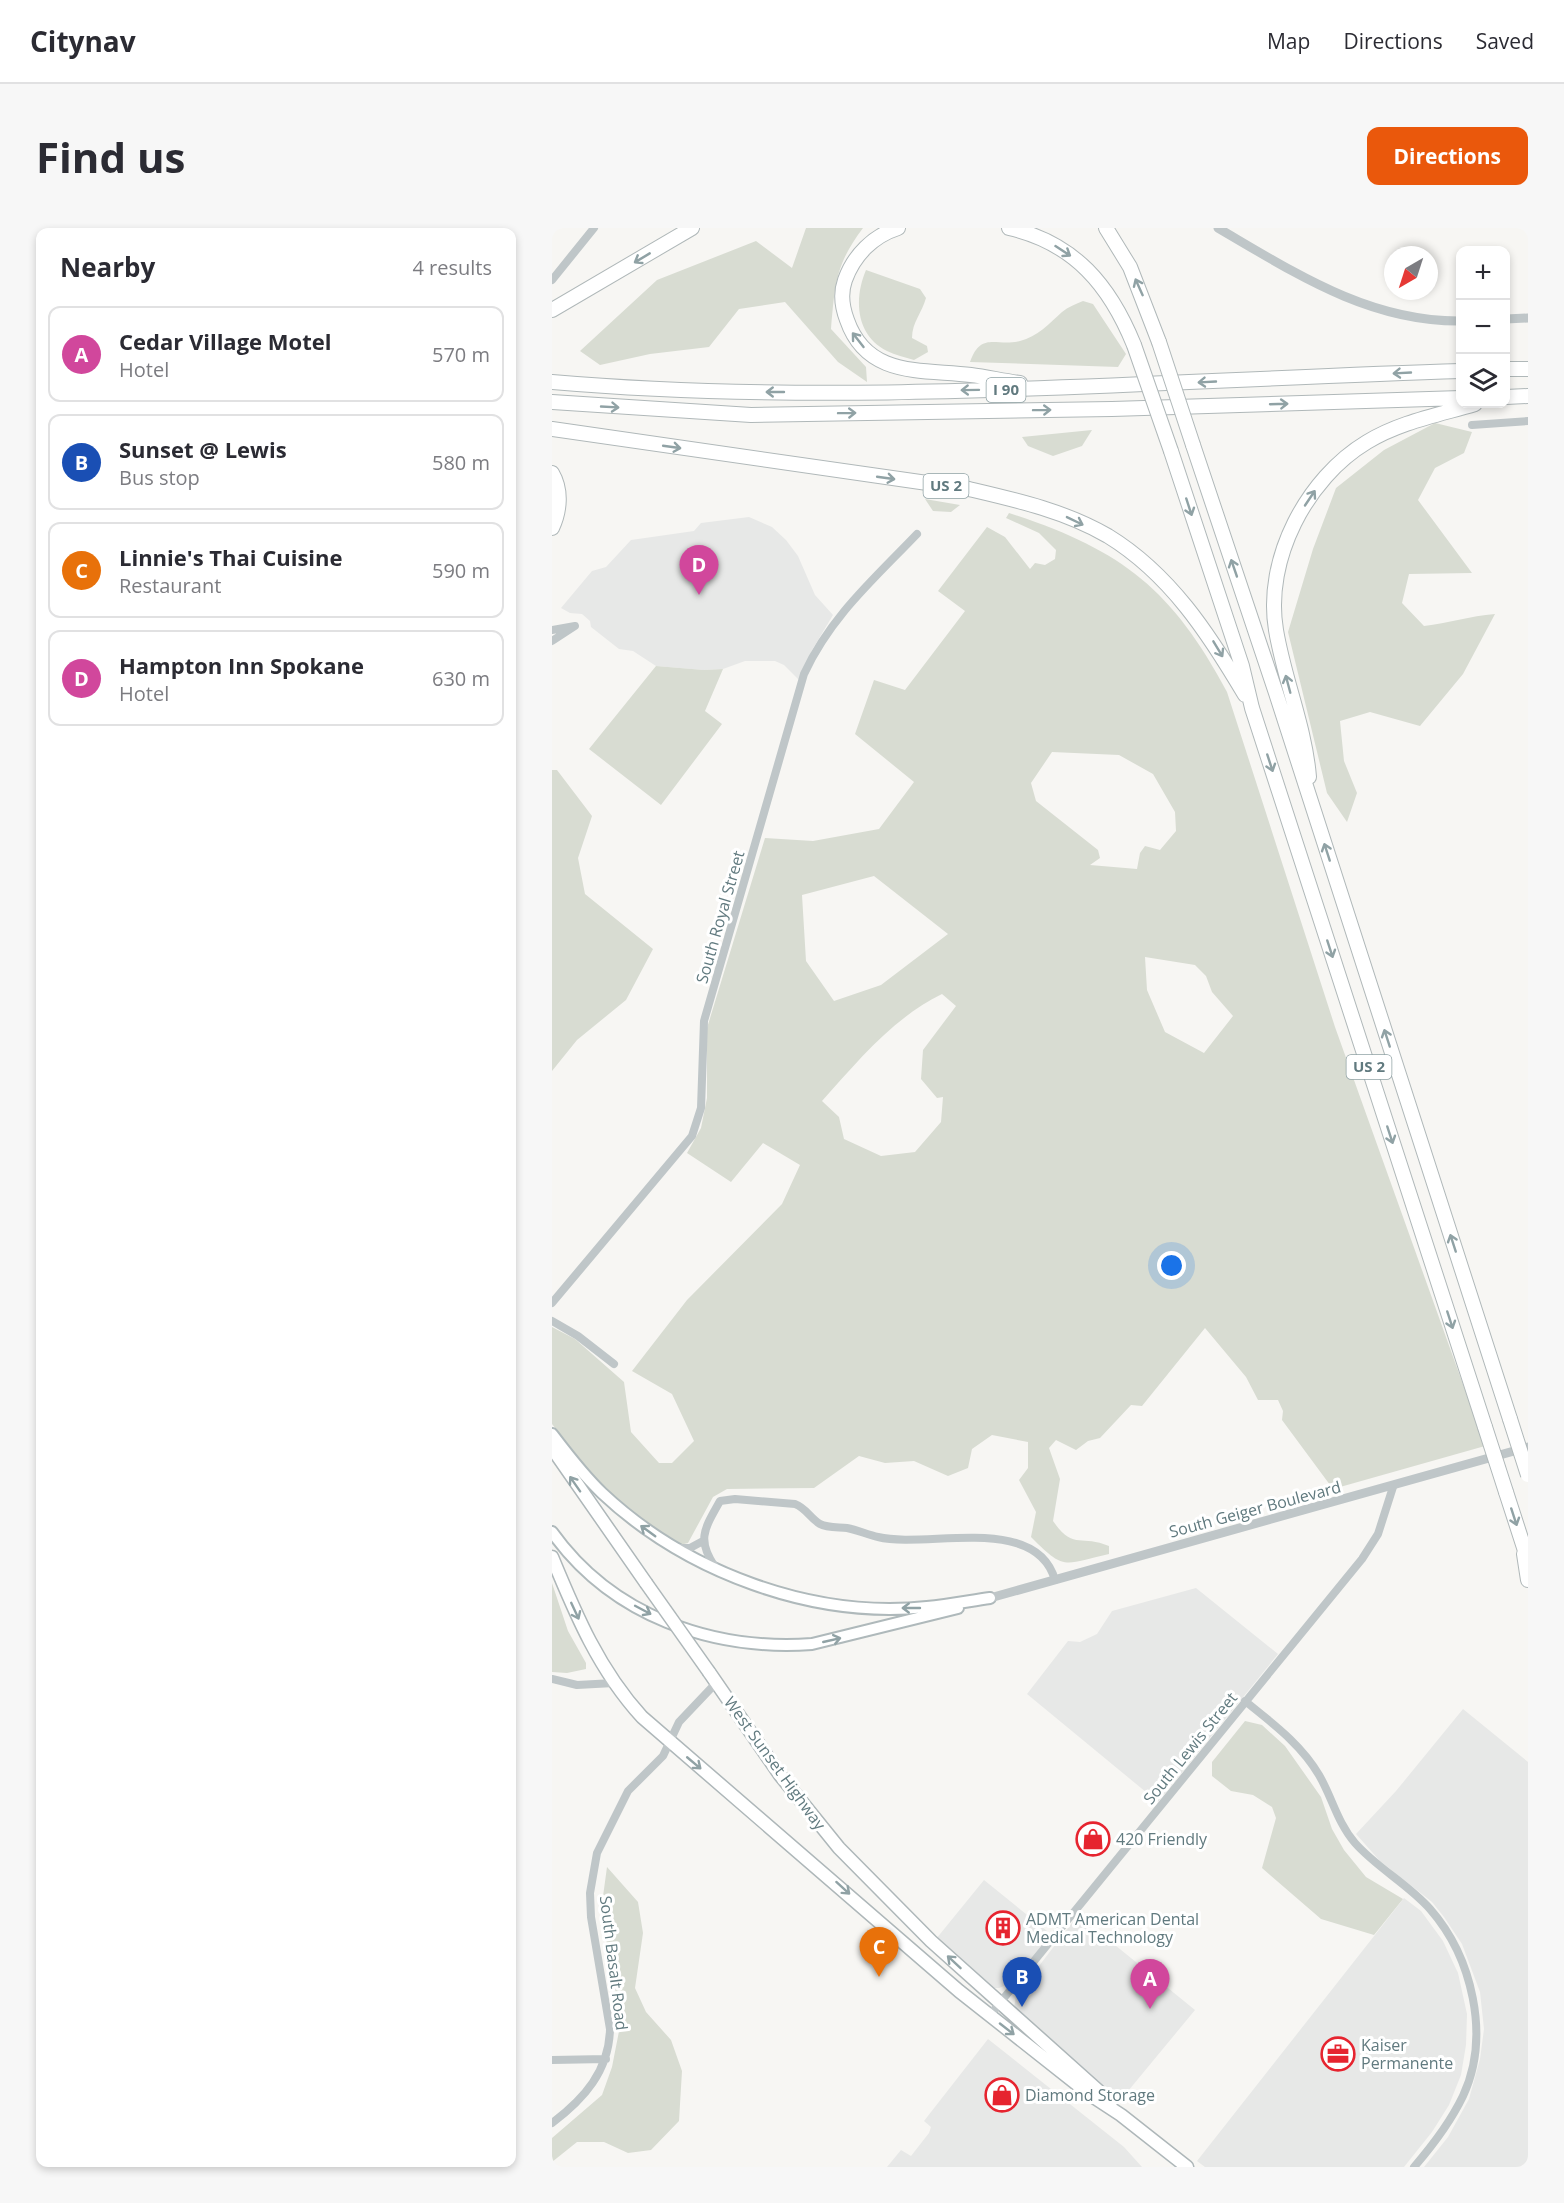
<!DOCTYPE html>
<html lang="en">
<head>
<meta charset="utf-8">
<style>
  body { margin:0; font-family:"Open Sans",sans-serif; background:#f7f7f7; color:#2b2b33 }
  .controls { position:absolute; right:18px; top:18px; display:grid; overflow:hidden; border-radius:12px; box-shadow:0 3px 9px #0003 }
  .controls button { width:54px; height:54px; display:grid; place-items:center; padding:0; border:0; border-bottom:2px solid #e1e1e2; background:#fff; color:#2b2b33; font:30px sans-serif }
  .compass { position:absolute; left:832px; top:18px; width:54px; height:54px; border-radius:50%; background:#fff; box-shadow:0 3px 9px #0003; rotate:219deg }
  .you { position:absolute; left:620px; top:1038px; width:21px; height:21px; margin:-15px; border:4px solid #fff; border-radius:50%; background:#1a73e8; box-shadow:0 0 0 9px #1a73e833 }
  .badge { display:grid; place-items:center; width:39px; height:39px; border-radius:50%; background:#ea580c; color:#fff; font-size:20px; font-weight:700 }
  .pin { position:absolute; translate:-50% -50px; filter:drop-shadow(0 2px 3px #0008) }
  .pin::after { content:''; position:absolute; top:32px; width:21px; height:18px; background:inherit; clip-path:polygon(0 0,100% 0,50% 100%) }
  .list { margin:0; padding:0; list-style:none }
  h2 { display:flex; justify-content:space-between; align-items:center; height:78px; margin:0; padding:0 24px; font-size:26px }
  h2 small { font-size:20px; font-weight:400; color:#7c7c81 }
  .list li { display:grid; grid-template-columns:39px 1fr auto; gap:18px; align-items:center; box-sizing:border-box; height:96px; margin:0 12px 12px; padding:0 12px; border:2px solid #e1e1e2; border-radius:12px }
  .list b { display:block; font-size:22px; white-space:nowrap }
  .list p { margin:0; font-size:20px; white-space:nowrap; color:#7c7c81 }
  .list em { font-size:20px; font-style:normal; color:#7c7c81 }
  .icon { flex:none; width:33px; height:33px; fill:none; stroke:currentColor; stroke-width:2; stroke-linecap:round; stroke-linejoin:round }
  .map { position:relative; flex:none; width:976px; height:1939px; overflow:hidden; border-radius:12px }
  header { display:flex; align-items:center; gap:36px; box-sizing:border-box; height:84px; padding:0 30px; background:#fff; border-bottom:2px solid #e1e1e2 }
  header strong { font-size:28px }
  nav { display:flex; gap:33px; margin-inline-start:auto; font-size:21px }
  .intro { display:flex; align-items:center; justify-content:space-between; box-sizing:border-box; height:144px; padding:0 36px }
  h1 { margin:0; font-size:42px }
  .button { padding:15px 27px; border-radius:12px; background:#ea580c; color:#fff; font-size:21px; font-weight:700 }
  main { display:flex; gap:36px; padding:0 36px }
  aside { flex:1; background:#fff; border-radius:12px; box-shadow:0 3px 9px #0003 }
  .map>svg:first-child { display:block }
</style>
</head>
<body>
<header>
<strong>Citynav</strong>
<nav><a>Map</a><a>Directions</a><a>Saved</a></nav>
</header>
<div class="intro"><h1>Find us</h1><a class="button">Directions</a></div>
<main>
<aside>
<h2>Nearby<small>4 results</small></h2>
<ul class="list">
<li><span class="badge" style="background:#d1479c">A</span><div><b>Cedar Village Motel</b><p>Hotel</p></div><em>570 m</em></li>
<li><span class="badge" style="background:#1a4fb4">B</span><div><b>Sunset @ Lewis</b><p>Bus stop</p></div><em>580 m</em></li>
<li><span class="badge" style="background:#e8710a">C</span><div><b>Linnie's Thai Cuisine</b><p>Restaurant</p></div><em>590 m</em></li>
<li><span class="badge" style="background:#d1479c">D</span><div><b>Hampton Inn Spokane</b><p>Hotel</p></div><em>630 m</em></li>
</ul>
</aside>
<div class="map">
<svg width="976" height="1939" viewBox="0 0 976 1939">
  <rect width="100%" height="100%" fill="#f7f6f3"/>
  <path fill="#e7e8e7" d="M 197,289 L 220,299 L 234,312 L 246,328 L 263,367 L 281,387 L 260,422 L 248,453 L 232,437 L 223,433 L 193,433 L 171,441 L 152,442 L 104,438 L 81,423 L 67,421 L 39,399 L 38,393 L 30,386 L 18,385 L 9,380 L 40,343 L 54,339 L 79,312 L 142,303 L 149,295 Z
    M 644,1360 L 726,1426 L 606,1574 L 475,1466 L 516,1413 L 528,1414 L 545,1406 L 560,1383 Z
    M 911,1481 L 976,1534 L 976,1939 L 872,1939 L 896,1909 L 917,1871 L 928,1831 L 932,1801 L 928,1764 L 910,1716 L 892,1689 L 880,1674 L 828,1633 L 804,1606 L 844,1563 Z
    M 432,1652 L 500,1707 L 469,1744 L 457,1756 L 447,1760 L 440,1760 L 384,1711 Z
    M 852,1670 L 869,1683 L 891,1713 L 906,1745 L 915,1786 L 914,1817 L 909,1847 L 897,1877 L 880,1904 L 852,1939 L 653,1939 L 645,1933 Z
    M 526,1687 L 643,1782 L 567,1874 L 462,1780 L 464,1768 Z
    M 436,1811 L 572,1919 L 590,1939 L 335,1939 L 349,1922 L 359,1928 L 377,1905 L 379,1899 L 372,1893 Z"/>
  <path fill="#d8dcd2" fill-rule="evenodd" d="M 254,0 L 311,0 C 283,37 283,57 279,101 L 314,139 L 315,154 L 286,134 L 233,74 L 187,81 L 157,119 L 98,126 L 48,137 L 28,123 L 105,52 L 204,13 L 240,40 Z
    M 314,42 L 368,61 L 374,70 C 370,85 360,94 360,110 L 375,118 L 376,124 L 362,132 C 353,129 343,127 335,123 C 303,107 302,70 314,42 Z
    M 531,73 L 541,76 L 574,126 L 566,139 L 418,134 C 429,103 444,119 468,113 C 485,109 498,95 510,84 C 516,79 524,76 531,73 Z
    M 883,195 L 920,204 L 912,225 L 883,240 L 866,272 L 920,345 L 857,346 L 850,375 L 872,398 C 896,395 918,388 943,386 L 911,446 L 868,498 L 818,484 L 788,493 L 792,533 L 805,565 L 795,594 L 775,565 L 736,404 L 761,321 L 784,260 L 832,222 Z
    M 540,202 L 530,218 L 501,228 L 476,218 L 470,209 Z
    M 373,271 L 408,277 L 399,284 L 381,283 Z
    M 457,285 C 568,321 620,360 675,464 L 783,799 L 933,1218 L 781,1261 L 730,1192 L 731,1183 L 726,1172 L 706,1172 L 694,1149 L 653,1100 L 590,1178 L 579,1177 L 548,1210 L 536,1213 L 524,1222 L 504,1212 L 497,1220 L 508,1251 L 501,1293 C 522,1323 529,1306 557,1318 L 557,1326 C 511,1336 514,1344 479,1309 L 484,1284 L 467,1252 L 476,1240 L 476,1214 L 440,1207 L 420,1221 L 416,1240 L 396,1248 L 362,1233 L 333,1235 L 307,1228 L 262,1260 L 175,1261 L 161,1269 L 136,1315 L 128,1317 L 88,1290 L 45,1254 L 0,1196 L 0,1099 L 23,1111 L 72,1154 L 79,1204 L 107,1235 L 120,1235 L 142,1213 L 120,1166 L 80,1143 L 135,1072 L 230,976 L 248,937 L 211,915 L 179,954 L 135,925 L 149,900 L 155,870 L 155,800 L 213,610 L 261,613 L 327,601 L 362,554 L 303,506 L 322,452 L 353,462 L 413,383 L 386,363 L 435,299 L 453,309 L 478,341 L 483,335 L 493,337 L 503,331 L 504,322 L 487,305 L 454,290 ZM 500,524 L 567,527 L 601,546 L 623,584 L 624,603 L 608,622 L 593,618 L 588,625 L 585,641 L 538,637 L 548,630 L 546,622 L 484,573 L 479,555 ZM 322,648 L 396,706 L 329,757 L 282,773 L 254,733 L 250,667 ZM 593,729 L 643,737 L 654,748 L 660,764 L 681,788 L 652,825 L 613,804 L 595,762 ZM 390,766 L 404,778 L 371,822 L 369,851 L 385,870 L 391,869 L 389,894 L 363,924 L 329,928 L 292,911 L 287,889 L 270,873 C 306,833 341,790 390,766 Z
    M 104,438 L 152,442 L 171,441 L 153,483 L 170,496 L 109,577 L 37,521 Z
    M 0,542 L 5,542 L 40,588 L 26,630 L 33,666 L 101,721 L 74,772 L 25,812 L 0,843 Z
    M 0,1355 L 16,1403 L 34,1435 L 34,1441 L 15,1445 L 0,1444 Z
    M 693,1493 L 710,1497 L 733,1518 L 769,1569 L 780,1601 L 792,1622 L 814,1649 L 851,1671 L 822,1707 L 769,1691 L 710,1640 L 724,1590 L 720,1579 L 701,1567 L 679,1563 L 660,1548 L 660,1534 Z
    M 55,1639 L 86,1674 L 91,1705 L 83,1760 L 94,1784 L 119,1812 L 130,1843 L 127,1893 L 99,1922 L 76,1925 L 52,1914 L 25,1914 L 0,1934 L 0,1910 L 50,1867 L 60,1839 L 69,1793 L 49,1683 Z"/>
  <g fill="none" stroke-linecap="round" stroke-linejoin="round">
    <g stroke="#afb9bb" stroke-width="14">
      <path id="secondary" d="M 0,1206 C 16,1227 31,1247 50,1265 C 134,1344 260,1391 375,1379 C 396,1377 417,1373 438,1370
        M 0,1304 C 60,1388 160,1423 260,1416 L 406,1380"/>
    </g>
    <g stroke="#aeb7b9" stroke-width="15">
      <path id="primary" d="M 0,1220 L 94,1355
        M 0,1329 C 24,1387 47,1442 90,1489 L 407,1763 L 540,1868 L 569,1887 L 635,1939
        M 157,1444 L 228,1547 L 287,1620 L 379,1713 L 559,1874"/>
    </g>
    <g stroke="#b0b8b9" stroke-width="16">
      <path id="motorway" d="M 346,0 C 321,8 302,27 293,52 C 288,66 290,79 295,92 C 315,150 370,141 419,147 C 435,149 452,153 468,155
        M 457,0 C 523,15 558,58 582,117
        M 554,0 L 578,39 L 607,114
        M 0,82 L 140,0
        M 954,141 L 976,141
        M 0,154 C 302,180 606,152 909,143
        M 954,169 L 976,168
        M 0,174 L 199,187 L 560,181 L 909,170
        M 0,201 L 417,261 C 464,272 513,283 556,308 C 618,346 657,406 693,467
        M 641,217 L 724,465 L 958,1191
        M 619,223 L 690,438 L 700,480 L 933,1199
        M 0,245 C 10,262 8,283 0,300
        M 757,549 C 753,499 732,451 724,402 C 712,331 755,250 815,214 C 848,194 886,187 923,176
        M 954,1264 L 976,1332
        M 972,1326 L 976,1352"/>
    </g>
    <path stroke="#bfc6c8" stroke-width="8" d="M 0,52 L 42,0
      M 920,197 L 976,193
      M 0,402 L 23,398 L 0,413
      M 0,1075 L 140,908 L 149,880 L 152,793 L 252,446 C 279,388 322,351 365,306
      M 0,1093 L 26,1108 L 62,1136
      M 127,1320 L 138,1320 L 151,1313
      M 163,1339 C 144,1311 153,1300 168,1273 L 183,1271 L 243,1276 C 254,1280 258,1290 268,1296 C 275,1300 287,1299 295,1300 C 306,1302 316,1307 326,1309 C 375,1321 484,1285 503,1352
      M 0,1451 L 25,1457 L 62,1455
      M 693,1473 C 720,1495 749,1516 767,1547 C 780,1569 785,1594 803,1615 C 825,1640 856,1656 878,1681 C 920,1729 939,1808 911,1868 C 898,1895 881,1917 862,1939
      M 438,1787 L 810,1331 L 826,1306 L 841,1259
      M 0,1832 L 54,1831
      M 0,1895 C 32,1871 57,1843 58,1801 L 39,1689 L 38,1665 L 45,1625 L 76,1563 L 111,1528 L 127,1494 L 164,1455"/>
    <path stroke="#bfc6c8" stroke-width="9" d="M 666,0 C 743,45 817,94 909,93
      M 954,91 L 976,90
      M 438,1370 L 976,1219"/>
    <use href="#secondary" stroke="#fff" stroke-width="10"/>
    <use href="#primary" stroke="#fff" stroke-width="12"/>
    <use href="#motorway" stroke="#fff" stroke-width="14"/>
    <g stroke="#aeb7b9" stroke-width="15" stroke-linecap="butt">
      <path id="primary-bridge" d="M 94,1355 L 157,1444"/>
    </g>
    <g stroke="#b0b8b9" stroke-width="16" stroke-linecap="butt">
      <path id="motorway-bridge" d="M 607,114 L 641,217
        M 582,117 L 619,223
        M 958,1191 L 976,1247
        M 933,1199 L 954,1264"/>
    </g>
    <use href="#primary-bridge" stroke="#fff" stroke-width="12"/>
    <use href="#motorway-bridge" stroke="#fff" stroke-width="14"/>
  </g>
  <defs><path id="oneway-shaft" d="M-6 0H5M1.5-3L5.5 0L1.5 3" fill="none" stroke-width="1.6" stroke-linecap="round" stroke-linejoin="round" transform="scale(1.5)"/></defs>
  <g stroke="#90a2a5">
    <use href="#oneway-shaft" transform="translate(511 23) rotate(33)"/>
    <use href="#oneway-shaft" transform="translate(90 30) rotate(149)"/>
    <use href="#oneway-shaft" transform="translate(587 59) rotate(-114)"/>
    <use href="#oneway-shaft" transform="translate(306 112) rotate(-128)"/>
    <use href="#oneway-shaft" transform="translate(850 145) rotate(177)"/>
    <use href="#oneway-shaft" transform="translate(655 154) rotate(177)"/>
    <use href="#oneway-shaft" transform="translate(418 162) rotate(179)"/>
    <use href="#oneway-shaft" transform="translate(223 164) rotate(-180)"/>
    <use href="#oneway-shaft" transform="translate(727 176) rotate(-2)"/>
    <use href="#oneway-shaft" transform="translate(58 179) rotate(3)"/>
    <use href="#oneway-shaft" transform="translate(490 182) rotate(-1)"/>
    <use href="#oneway-shaft" transform="translate(295 185) rotate(-1)"/>
    <use href="#oneway-shaft" transform="translate(120 219) rotate(8)"/>
    <use href="#oneway-shaft" transform="translate(334 250) rotate(8)"/>
    <use href="#oneway-shaft" transform="translate(758 270) rotate(-56)"/>
    <use href="#oneway-shaft" transform="translate(637 279) rotate(72)"/>
    <use href="#oneway-shaft" transform="translate(523 293) rotate(26)"/>
    <use href="#oneway-shaft" transform="translate(682 340) rotate(-109)"/>
    <use href="#oneway-shaft" transform="translate(666 421) rotate(59)"/>
    <use href="#oneway-shaft" transform="translate(736 456) rotate(-105)"/>
    <use href="#oneway-shaft" transform="translate(718 535) rotate(72)"/>
    <use href="#oneway-shaft" transform="translate(775 624) rotate(-108)"/>
    <use href="#oneway-shaft" transform="translate(778 721) rotate(72)"/>
    <use href="#oneway-shaft" transform="translate(835 810) rotate(-108)"/>
    <use href="#oneway-shaft" transform="translate(838 907) rotate(72)"/>
    <use href="#oneway-shaft" transform="translate(901 1015) rotate(-108)"/>
    <use href="#oneway-shaft" transform="translate(898 1092) rotate(72)"/>
    <use href="#oneway-shaft" transform="translate(23 1256) rotate(-125)"/>
    <use href="#oneway-shaft" transform="translate(962 1289) rotate(72)"/>
    <use href="#oneway-shaft" transform="translate(96 1303) rotate(-144)"/>
    <use href="#oneway-shaft" transform="translate(359 1380) rotate(180)"/>
    <use href="#oneway-shaft" transform="translate(91 1382) rotate(28)"/>
    <use href="#oneway-shaft" transform="translate(23 1383) rotate(65)"/>
    <use href="#oneway-shaft" transform="translate(280 1412) rotate(-13)"/>
    <use href="#oneway-shaft" transform="translate(142 1535) rotate(40)"/>
    <use href="#oneway-shaft" transform="translate(291 1660) rotate(42)"/>
    <use href="#oneway-shaft" transform="translate(402 1734) rotate(-137)"/>
    <use href="#oneway-shaft" transform="translate(455 1801) rotate(38)"/>
  </g>
  <defs>
    <g id="shop-ring" transform="scale(1.725)"><circle r="9.5" fill="#fff" stroke="#e6242f" stroke-width="1.5"/><path d="M-5-2.5h2.3a2.7 3.5 0 0 1 5.4 0H5L5.5 6h-11ZM-1.5-2.5h3a1.5 2.3 0 0 0-3 0Z" fill="#e6242f"/></g>
    <g id="building-ring" transform="scale(1.725)"><circle r="9.5" fill="#fff" stroke="#e6242f" stroke-width="1.5"/><path d="M-4-6H4V6H1V3H-1V6H-4ZM-2.5-4.3h1.7v1.8h-1.7ZM.8-4.3h1.7v1.8H.8ZM-2.5-1h1.7V.8h-1.7ZM.8-1h1.7V.8H.8Z" fill="#e6242f"/></g>
    <g id="office-ring" transform="scale(1.725)"><circle r="9.5" fill="#fff" stroke="#e6242f" stroke-width="1.5"/><path d="M-6-3h4V-5.5h4V-3h4V5H-6ZM-1-4.5V-3h2v-1.5ZM-6 0V1H6V0Z" fill="#e6242f"/></g>
  </defs>
  <g fill-rule="evenodd">
    <use href="#shop-ring" x="541" y="1611"/>
    <use href="#building-ring" x="451" y="1700"/>
    <use href="#office-ring" x="786" y="1826"/>
    <use href="#shop-ring" x="450" y="1867"/>
  </g>
  <g text-anchor="middle" stroke-width="6" stroke-linejoin="round" paint-order="stroke">
    <g fill="#fff" stroke="#90a2a5" stroke-width="1.5">
      <rect x="434.5" y="150" width="39" height="24" rx="4.5"/>
      <rect x="371.5" y="246" width="45" height="24" rx="4.5"/>
      <rect x="794.5" y="827" width="45" height="24" rx="4.5"/>
    </g>
    <g font-size="15" font-weight="bold" fill="#617a7f">
      <text x="454" y="167">I 90</text>
      <text x="394" y="263">US 2</text>
      <text x="817" y="844">US 2</text>
    </g>
    <g font-size="16" fill="#617a7f" stroke="#fff">
      <text transform="translate(168 689) rotate(-74)" y="6">South Royal Street</text>
      <text transform="translate(703 1281) rotate(-15)" y="6">South Geiger Boulevard</text>
      <text transform="translate(638 1520) rotate(-51)" y="6">South Lewis Street</text>
      <text transform="translate(223 1535) rotate(54)" y="6">West Sunset Highway</text>
      <text transform="translate(62 1735) rotate(83)" y="6">South Basalt Road</text>
    </g>
    <g font-size="16" fill="#617a7f" stroke="#fff" text-anchor="start">
      <text x="564" y="1617">420 Friendly</text>
      <text x="474" y="1697">ADMT American Dental<tspan x="474" dy="18">Medical Technology</tspan></text>
      <text x="809" y="1823">Kaiser<tspan x="809" dy="18">Permanente</tspan></text>
      <text x="473" y="1873">Diamond Storage</text>
    </g>
  </g>
</svg>
<div class="controls">
<button>+</button>
<button>−</button>
<button><svg class="icon" aria-label="layers" viewBox="0 0 24 24"><path d="M12 4l9 5-9 5-9-5zM3 14l9 5 9-5"/></svg></button>
</div>
<svg class="compass" viewBox="-18 -18 36 36"><path d="M0-13l5 13h-10z" fill="#e53935"/><path d="M0 13l5-13h-10z" fill="#7c7c81"/></svg>
<div class="you"></div>
<div class="pin badge" style="left:598px;top:1781px;background:#d1479c">A</div>
<div class="pin badge" style="left:470px;top:1779px;background:#1a4fb4">B</div>
<div class="pin badge" style="left:327px;top:1749px;background:#e8710a">C</div>
<div class="pin badge" style="left:147px;top:367px;background:#d1479c">D</div>
</div>
</main>
</body>
</html>
